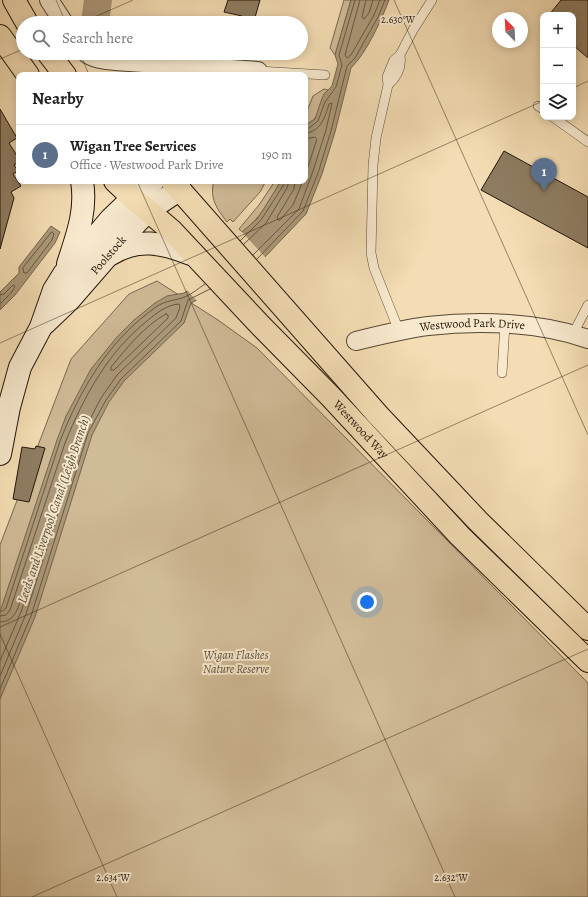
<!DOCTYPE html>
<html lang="en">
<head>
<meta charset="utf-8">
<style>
  body { margin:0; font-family:Alegreya,serif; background:#f2f2f2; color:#222 }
  .controls { position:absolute; right:12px; top:12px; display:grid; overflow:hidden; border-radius:8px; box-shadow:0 2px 10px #0003 }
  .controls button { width:36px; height:36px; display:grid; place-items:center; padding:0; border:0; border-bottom:1px solid #e0e0e0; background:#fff; color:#222; font:20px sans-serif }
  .compass { position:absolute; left:492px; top:12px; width:36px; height:36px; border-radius:50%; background:#fff; box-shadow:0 2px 10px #0003; rotate:336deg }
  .you { position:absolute; left:367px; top:602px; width:14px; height:14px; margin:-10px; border:3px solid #fff; border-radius:50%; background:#1a73e8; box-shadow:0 0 0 6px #1a73e833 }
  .badge { display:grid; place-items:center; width:26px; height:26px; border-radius:50%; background:#8f2418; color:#fff; font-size:13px; font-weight:700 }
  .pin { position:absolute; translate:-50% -33px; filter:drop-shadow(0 1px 2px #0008) }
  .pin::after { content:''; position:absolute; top:21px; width:14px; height:12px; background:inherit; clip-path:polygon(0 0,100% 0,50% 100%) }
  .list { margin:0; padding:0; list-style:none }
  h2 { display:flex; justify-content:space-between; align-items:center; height:52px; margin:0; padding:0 16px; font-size:17px }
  h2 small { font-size:13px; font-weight:400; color:#767676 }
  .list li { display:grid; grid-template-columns:26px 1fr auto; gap:12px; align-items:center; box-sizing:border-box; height:60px; padding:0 16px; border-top:1px solid #e0e0e0 }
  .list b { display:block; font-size:15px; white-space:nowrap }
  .list p { margin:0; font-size:13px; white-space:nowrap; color:#767676 }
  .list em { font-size:13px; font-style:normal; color:#767676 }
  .icon { flex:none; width:22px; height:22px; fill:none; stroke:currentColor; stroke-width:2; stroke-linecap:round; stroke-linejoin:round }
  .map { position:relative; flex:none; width:588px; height:897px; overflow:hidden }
  .search { position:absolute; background:#fff; box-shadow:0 2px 10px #0003; left:16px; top:16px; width:292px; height:44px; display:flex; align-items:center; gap:10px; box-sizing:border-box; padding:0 14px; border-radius:22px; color:#767676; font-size:15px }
  .panel { position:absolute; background:#fff; box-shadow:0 2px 10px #0003; left:16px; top:72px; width:292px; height:112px; border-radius:8px }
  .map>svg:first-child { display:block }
</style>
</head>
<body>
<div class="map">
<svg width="588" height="897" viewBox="0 0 588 897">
  <rect width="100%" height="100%" fill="#f4ddb4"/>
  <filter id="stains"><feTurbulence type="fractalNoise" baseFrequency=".005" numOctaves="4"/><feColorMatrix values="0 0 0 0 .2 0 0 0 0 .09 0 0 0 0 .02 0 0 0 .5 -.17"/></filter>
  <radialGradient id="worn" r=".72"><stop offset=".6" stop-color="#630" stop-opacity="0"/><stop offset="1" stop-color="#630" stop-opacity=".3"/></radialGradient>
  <path fill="#d0bb97" stroke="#786850" d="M 344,0 L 351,0 L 335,55 L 330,48 Z
    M 324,89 L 328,90 C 319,100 321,110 315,118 C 312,122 307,123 305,127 L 305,116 L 313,96 Z
    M 214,181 L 266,181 L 260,192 L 233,222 L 230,219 L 227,222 C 217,209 209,198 214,181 Z
    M 275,181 L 281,181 C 270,200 260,219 242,232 L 239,229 L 259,205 Z
    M 157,281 L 218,320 L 257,348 L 588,683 L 588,897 L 0,897 L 0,545 L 71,359 L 129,294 Z"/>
  <path fill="#ac997a" stroke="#74654d" d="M 351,0 L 389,0 C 381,21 367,52 351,68 L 335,132 L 322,174 L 306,214 L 263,259 L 227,285 L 191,303 L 184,323 L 124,381 L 109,402 L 92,435 L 35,617 L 0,699 L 0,612 L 57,440 L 66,416 L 91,369 L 117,337 L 134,320 L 155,303 L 167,296 L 184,293 L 210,276 L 242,232 L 258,218 L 281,181 L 305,181 L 305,127 L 306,125 L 315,119 L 321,101 L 324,94 L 332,86 L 338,64 L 335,55 Z
    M 51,226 L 60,232 L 55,243 L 15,295 L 0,310 L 0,292 L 19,273 L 19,267 Z"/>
  <path fill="#f4ddb4" d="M 241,231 L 267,259 L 228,287 L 198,302 L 186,289 L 209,275 L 210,266 Z"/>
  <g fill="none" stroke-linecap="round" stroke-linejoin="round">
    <path stroke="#665842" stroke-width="1" d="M 360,0 L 345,55 L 347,58 L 351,55 L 374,15 L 380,0
      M 366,0 L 362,17 L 364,19 L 369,13 L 373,0
      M 305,128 L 309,128 L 318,121 L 325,102 L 336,87 L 342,65 L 339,55 L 355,0
      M 305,139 L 315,137 L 317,139 L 305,176
      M 295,181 L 294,189 L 277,217 L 278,220 L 280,220 L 293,205 L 303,181
      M 52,232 L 54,234 L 52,240 L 27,273 L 24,273 L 23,268 Z
      M 240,241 L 261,220 L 283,186 L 284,181
      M 244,244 L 266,223 L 287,188 L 289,181
      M 253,255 L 299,209 L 313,171 L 326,130 L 332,103 L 329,104 C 325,117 321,132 305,133
      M 257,259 L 303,211 L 318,173 L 331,131 L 347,66 L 355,58 L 378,17 L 385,0
      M 0,295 L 4,294 L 13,285 L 15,286 L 12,292 L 0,304
      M 166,314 L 168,315 L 168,318 L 114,370 L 111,370 L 111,367 C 126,349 145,325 166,314 Z
      M 0,611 L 3,611 L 6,608 L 60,441 C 81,388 109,340 156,307 C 166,300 174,301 185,297 C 192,294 199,288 205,284
      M 0,616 L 6,615 L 10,610 L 65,443 C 84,396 108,352 147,321 C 157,313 166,305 179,304 L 180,307 L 176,318 L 117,375 L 101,398 L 84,431 L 26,614 L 0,676
      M 0,622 C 17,622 19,604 23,591 L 26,591 L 27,593 L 21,612 L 0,661
      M 0,689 L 31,616 L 88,433 L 106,400 L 121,379 L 181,321 L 188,300 L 210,289"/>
    <path stroke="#ac997a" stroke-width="28" d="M 95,23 L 98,0"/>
  </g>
  <path fill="#8f7d62" stroke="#211609" d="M 228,0 L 260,0 L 254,21 L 260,23 L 240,23 L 242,16 L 224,12 Z
    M 561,0 L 588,0 L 588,58 L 573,45 L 573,15 L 549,15 Z
    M 0,109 L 17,138 L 9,143 L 19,159 L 19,162 L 14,165 L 18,171 L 13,174 L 21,186 L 11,192 L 14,198 L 0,249 Z
    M 504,151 L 588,197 L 588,248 L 481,190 Z
    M 36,446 L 45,448 L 29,502 L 13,499 L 22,447 L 35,449 Z"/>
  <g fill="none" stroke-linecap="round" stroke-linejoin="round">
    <g stroke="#564834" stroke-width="10">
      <path id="lane" d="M 258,71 L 325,75
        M 388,85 C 397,77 402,67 400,55
        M 538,106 L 543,109
        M 553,117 L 588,142
        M 399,331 L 374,268 L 371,253 L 373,165 L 376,138 L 388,85 L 387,77 L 394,60 L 400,55 L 413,30 L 432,0
        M 573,334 L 588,305
        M 502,373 L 505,324"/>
    </g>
    <g stroke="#564834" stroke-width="20">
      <g id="street">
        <path d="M 49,0 L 64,23"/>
        <path d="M 86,53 C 93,59 105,60 115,61 L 258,71 L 256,75"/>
        <path id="s1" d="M 356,341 C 380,335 404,329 428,326 C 479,320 539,322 588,339"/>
      </g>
    </g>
    <g stroke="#211609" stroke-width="24">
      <g id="secondary">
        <path d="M 111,254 C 138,237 163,243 191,254"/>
        <path d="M 68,264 C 77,236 87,211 82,181"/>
        <path id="s2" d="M 45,323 L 69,300 L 136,223 L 149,210 L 180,189"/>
        <path d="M 0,454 L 9,407 L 20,367 L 41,327 L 54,290 L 64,274 L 111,219 L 133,198 L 153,181"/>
      </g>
    </g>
    <g stroke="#211609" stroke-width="24">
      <g id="highway">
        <path d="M 14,0 L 27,23"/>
        <path d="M 0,36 L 28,75"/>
        <path d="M 48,53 L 65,75"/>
        <path id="s3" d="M 115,181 L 133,198 L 172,231 L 261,326 L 330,396 L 460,536 L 588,661"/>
        <path d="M 172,181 L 378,415 L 478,521 L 588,629"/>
      </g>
    </g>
    <use href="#lane" stroke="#f8e9ce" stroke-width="9"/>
    <use href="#street" stroke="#f8e9ce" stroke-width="18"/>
    <use href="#secondary" stroke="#f8e9ce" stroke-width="22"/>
    <use href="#highway" stroke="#f4ddb4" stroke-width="22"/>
  </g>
  <path fill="none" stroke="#211609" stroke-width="1" stroke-opacity="0.45" d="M 56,0 L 66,23M 394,0 L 588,435M 81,23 L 133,0M 80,53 L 89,75M 0,59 L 23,49M 573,88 L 588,81M 137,181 L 455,897M 0,343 L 543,101M 0,627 L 588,365M 0,634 L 117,897M 32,897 L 588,649"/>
  <g text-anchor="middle" stroke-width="4" stroke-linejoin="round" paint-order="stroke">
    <g font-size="12" fill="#211609" stroke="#f8e9ce">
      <text dy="4" stroke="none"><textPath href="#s2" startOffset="93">Poolstock</textPath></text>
      <text dy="4" stroke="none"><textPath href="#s1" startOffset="118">Westwood Park Drive</textPath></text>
      <text dy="4" stroke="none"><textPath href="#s3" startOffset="350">Westwood Way</textPath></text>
    </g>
    <g font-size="12" font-style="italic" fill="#5e503b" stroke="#f8e9ce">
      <text x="236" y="659">Wigan Flashes<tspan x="236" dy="14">Nature Reserve</tspan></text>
    </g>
    <g font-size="13" font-style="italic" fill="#594a36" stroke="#f8e9ce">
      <text transform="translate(53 509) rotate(-71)" y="5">Leeds and Liverpool Canal (Leigh Branch)</text>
    </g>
  </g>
  <g font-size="10" text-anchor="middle" fill="#211609" stroke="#f8e9ce" stroke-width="4" stroke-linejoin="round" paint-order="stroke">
    <text x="398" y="23">2.630°W</text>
    <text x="113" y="881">2.634°W</text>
    <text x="451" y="881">2.632°W</text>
  </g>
  <rect width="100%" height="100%" filter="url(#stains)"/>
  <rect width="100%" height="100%" fill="url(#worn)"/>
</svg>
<div class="controls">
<button>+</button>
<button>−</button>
<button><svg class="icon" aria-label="layers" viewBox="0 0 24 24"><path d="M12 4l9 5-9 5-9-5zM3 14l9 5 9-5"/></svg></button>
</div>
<svg class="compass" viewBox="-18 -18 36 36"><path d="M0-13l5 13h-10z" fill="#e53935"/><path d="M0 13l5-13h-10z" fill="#767676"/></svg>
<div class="you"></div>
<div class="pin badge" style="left:544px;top:191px;background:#5c6f8a">1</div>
<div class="search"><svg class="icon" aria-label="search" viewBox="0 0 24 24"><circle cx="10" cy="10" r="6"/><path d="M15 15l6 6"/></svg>Search here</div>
<section class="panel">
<h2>Nearby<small></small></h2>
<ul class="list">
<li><span class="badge" style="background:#5c6f8a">1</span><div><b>Wigan Tree Services</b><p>Office · Westwood Park Drive</p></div><em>190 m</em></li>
</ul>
</section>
</div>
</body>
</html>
